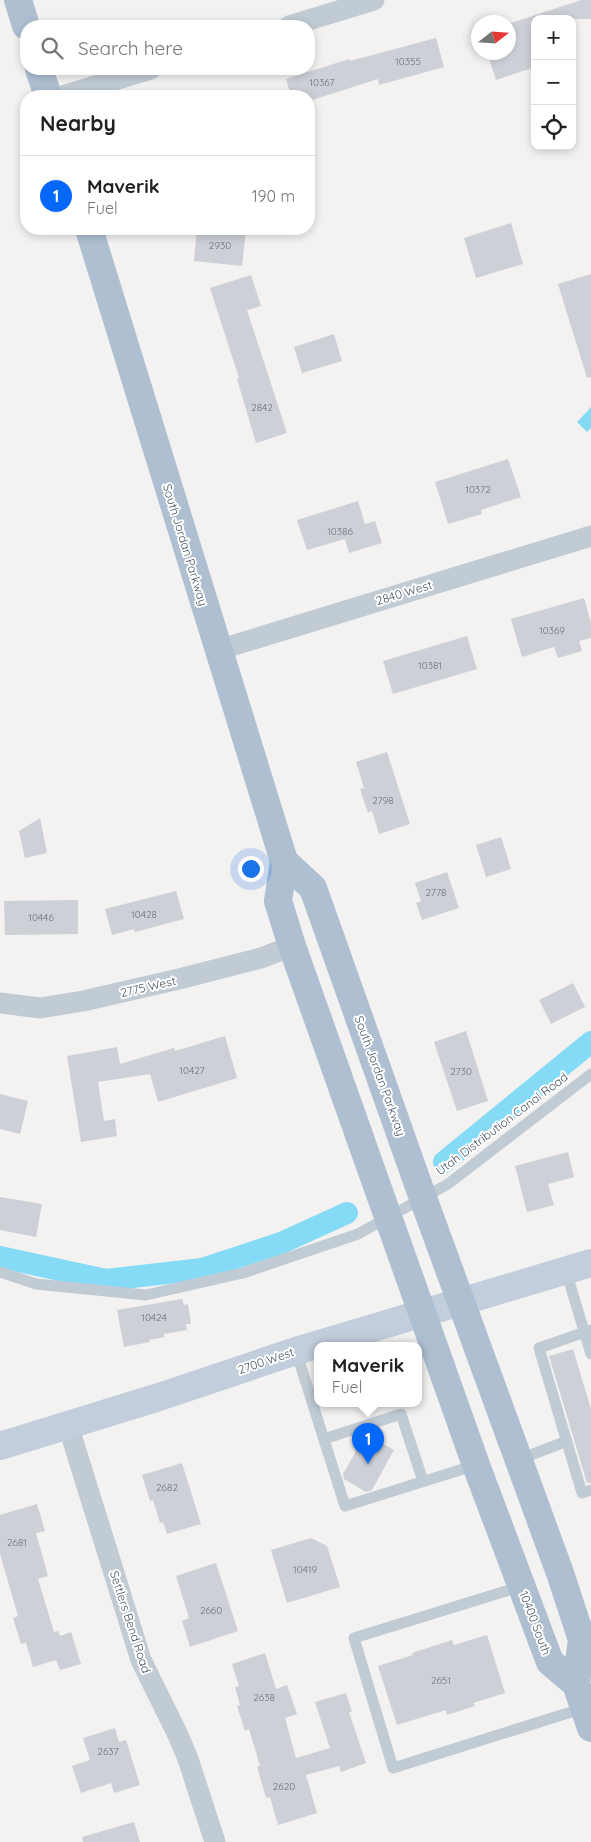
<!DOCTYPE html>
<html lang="en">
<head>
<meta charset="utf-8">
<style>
  body { margin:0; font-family:Quicksand,sans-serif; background:#f2f2f2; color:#202124 }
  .controls { position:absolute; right:15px; top:15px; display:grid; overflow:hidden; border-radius:10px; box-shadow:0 2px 8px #0003 }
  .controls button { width:45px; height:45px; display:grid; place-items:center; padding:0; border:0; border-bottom:1px solid #e0e0e0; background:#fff; color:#202124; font:25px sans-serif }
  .compass { position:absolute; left:471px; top:15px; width:45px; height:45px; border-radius:50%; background:#fff; box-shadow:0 2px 8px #0003; rotate:73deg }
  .you { position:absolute; left:250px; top:868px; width:18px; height:18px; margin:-12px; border:4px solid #fff; border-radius:50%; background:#1a73e8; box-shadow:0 0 0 8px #1a73e833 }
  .badge { display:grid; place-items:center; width:32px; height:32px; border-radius:50%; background:#0668f9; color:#fff; font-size:16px; font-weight:700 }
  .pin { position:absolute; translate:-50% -41px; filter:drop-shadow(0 1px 2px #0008) }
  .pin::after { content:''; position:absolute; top:26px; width:18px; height:15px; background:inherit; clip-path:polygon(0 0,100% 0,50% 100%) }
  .popup { position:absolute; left:314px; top:1342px; width:108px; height:65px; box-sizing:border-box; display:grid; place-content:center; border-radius:10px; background:#fff; filter:drop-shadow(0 1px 4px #0005); font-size:16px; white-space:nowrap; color:#757577 }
  .popup b { font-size:19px; color:#202124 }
  .popup::after { content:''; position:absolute; left:50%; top:100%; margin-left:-10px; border:10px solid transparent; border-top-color:#fff }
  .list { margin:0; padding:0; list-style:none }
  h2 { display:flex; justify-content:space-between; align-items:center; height:65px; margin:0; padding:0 20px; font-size:21px }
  h2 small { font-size:16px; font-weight:400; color:#757577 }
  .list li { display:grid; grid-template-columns:32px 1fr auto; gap:15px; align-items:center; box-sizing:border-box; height:80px; padding:0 20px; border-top:1px solid #e0e0e0 }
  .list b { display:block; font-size:19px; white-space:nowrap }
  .list p { margin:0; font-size:16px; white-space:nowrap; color:#757577 }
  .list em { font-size:16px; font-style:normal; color:#757577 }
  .icon { flex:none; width:28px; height:28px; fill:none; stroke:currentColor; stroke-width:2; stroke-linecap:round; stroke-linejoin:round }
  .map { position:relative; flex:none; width:591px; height:1842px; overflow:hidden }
  .search { position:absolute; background:#fff; box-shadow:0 2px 8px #0003; left:20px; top:20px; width:295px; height:55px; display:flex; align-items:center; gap:12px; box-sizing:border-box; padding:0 18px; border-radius:20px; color:#757577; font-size:19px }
  .panel { position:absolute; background:#fff; box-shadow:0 2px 8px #0003; left:20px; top:90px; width:295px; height:145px; border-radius:20px }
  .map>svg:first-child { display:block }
</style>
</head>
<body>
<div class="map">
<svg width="591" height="1842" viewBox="0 0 591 1842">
  <rect width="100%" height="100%" fill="#f4f1f1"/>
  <path fill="#85dbf6" d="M 591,407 L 591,428 L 587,432 L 577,422 Z"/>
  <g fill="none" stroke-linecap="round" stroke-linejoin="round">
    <path stroke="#85dbf6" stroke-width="22" d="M 444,1162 L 591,1042
      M 0,1257 L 106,1280 L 202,1269 L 281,1243 L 347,1213"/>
  </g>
  <path fill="#cdd0d6" d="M 581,0 L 591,0 L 591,19 L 535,19 L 535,17 L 535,67 L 496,80 L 487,52 L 508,52 L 508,24 Z
    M 436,38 L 444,67 L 379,85 L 378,79 L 309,101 L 309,96 L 291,96 L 286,79 L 349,59 L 350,61 Z
    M 511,223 L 523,264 L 476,278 L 464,238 Z
    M 197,229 L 246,229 L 242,266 L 194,261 Z
    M 591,274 L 591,377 L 587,378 L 558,284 Z
    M 251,275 L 261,306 L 247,310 L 287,433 L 256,443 L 237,379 L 239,378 L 210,288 Z
    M 334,334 L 342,361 L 302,373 L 294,347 Z
    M 508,459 L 521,497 L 481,510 L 482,514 L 448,524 L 435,482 Z
    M 358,501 L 365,524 L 375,521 L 382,543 L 349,553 L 345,539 L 307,550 L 297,520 Z
    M 584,598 L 591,623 L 591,638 L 579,641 L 582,651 L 558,658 L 554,647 L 522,657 L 511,619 Z
    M 467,636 L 477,669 L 393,694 L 383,661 Z
    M 387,752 L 410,824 L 379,834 L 372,811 L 368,813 L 360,789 L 364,788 L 356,762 Z
    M 40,818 L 47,853 L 25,858 L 19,831 Z
    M 501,837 L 511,869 L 486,877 L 476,845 Z
    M 447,872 L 459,908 L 422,920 L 416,903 L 421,901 L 415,883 Z
    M 176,891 L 184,919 L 135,932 L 134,929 L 112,935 L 105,909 Z
    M 78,900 L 78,934 L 5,935 L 4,901 Z
    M 573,983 L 585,1007 L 551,1024 L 539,1000 Z
    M 466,1031 L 488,1101 L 457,1111 L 434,1042 Z
    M 225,1036 L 237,1078 L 158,1102 L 150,1074 L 98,1082 L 104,1121 L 115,1119 L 117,1136 L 81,1142 L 67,1056 L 117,1047 L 120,1064 L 174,1048 L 175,1051 Z
    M 0,1094 L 28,1101 L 20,1134 L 0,1129 Z
    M 568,1152 L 574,1177 L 548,1184 L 554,1205 L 527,1212 L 515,1166 Z
    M 0,1197 L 42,1204 L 36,1237 L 0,1230 Z
    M 182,1299 L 184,1305 L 188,1304 L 191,1324 L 186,1324 L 187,1330 L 164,1334 L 164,1337 L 149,1340 L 150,1342 L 124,1347 L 117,1310 Z
    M 573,1349 L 591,1409 L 591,1483 L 587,1483 L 549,1356 Z
    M 366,1434 L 394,1450 L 372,1490 L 366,1492 L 344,1479 L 343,1474 Z
    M 182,1463 L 201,1524 L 167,1534 L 163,1522 L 160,1523 L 153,1500 L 150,1501 L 142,1475 Z
    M 37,1504 L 45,1531 L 36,1533 L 48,1576 L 38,1579 L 54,1632 L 58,1631 L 60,1636 L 71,1632 L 81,1664 L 60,1670 L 56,1660 L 33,1667 L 26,1643 L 21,1644 L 13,1618 L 18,1616 L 0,1554 L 0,1515 Z
    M 311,1538 L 327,1546 L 340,1587 L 287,1603 L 271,1550 Z
    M 216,1563 L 238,1631 L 190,1647 L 182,1621 L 189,1618 L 176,1576 Z
    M 487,1635 L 505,1693 L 473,1703 L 475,1706 L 447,1715 L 446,1710 L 397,1725 L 378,1666 L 413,1655 L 412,1653 L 452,1640 L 454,1645 Z
    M 265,1653 L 276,1689 L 287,1685 L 297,1714 L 285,1718 L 296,1758 L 330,1748 L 315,1702 L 346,1693 L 352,1712 L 349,1712 L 366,1763 L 341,1772 L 339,1766 L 306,1775 L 317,1813 L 278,1825 L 270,1797 L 266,1798 L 257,1767 L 260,1766 L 249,1729 L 245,1731 L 237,1706 L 240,1705 L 235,1687 L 239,1686 L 232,1664 Z
    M 115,1728 L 119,1742 L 126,1740 L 140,1785 L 114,1793 L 111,1783 L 81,1793 L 72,1766 L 90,1760 L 83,1738 Z
    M 134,1822 L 140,1842 L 83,1842 L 82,1837 Z"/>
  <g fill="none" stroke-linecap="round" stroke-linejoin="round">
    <path stroke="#c1cbd4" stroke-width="11" d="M 566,1271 L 591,1354
      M 0,1272 L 36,1284 L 146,1295 L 243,1273 L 358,1234 L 448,1184 L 591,1074
      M 591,1330 L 539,1348 L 582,1493 L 591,1490
      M 296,1351 L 345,1506 L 476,1465
      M 324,1439 L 401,1414 L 423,1481
      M 518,1460 L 567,1441
      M 522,1586 L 354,1638 L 393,1768 L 584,1708"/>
    <path stroke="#c1cbd4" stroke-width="21" d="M 289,26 L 374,0
      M 62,96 L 151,69
      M 218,650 L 591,536
      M 0,1003 L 40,1008 L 83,1001 L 179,979 L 261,958 L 292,946
      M 68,1425 L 141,1660 L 178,1735 L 188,1759 L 215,1842"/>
    <path stroke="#c2cedc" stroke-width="28" d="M 0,1446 L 159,1397 L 296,1351 L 591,1263"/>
    <path stroke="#aebfd2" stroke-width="28" d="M 18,0 L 26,26
      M 39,69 L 48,96
      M 89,229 L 284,861 L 278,901 L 292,946 L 476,1465 L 550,1662 L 576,1684 L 591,1728
      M 284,861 L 313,888 L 423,1198 L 560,1573 L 582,1640 L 576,1684"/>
  </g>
  <g text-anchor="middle" stroke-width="4" stroke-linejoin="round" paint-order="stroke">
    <g font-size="10" fill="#68737e">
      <text x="408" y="65">10355</text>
      <text x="322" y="86">10367</text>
      <text x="220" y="249">2930</text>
      <text x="262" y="411">2842</text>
      <text x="478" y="493">10372</text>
      <text x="340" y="535">10386</text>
      <text x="552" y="634">10369</text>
      <text x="430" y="669">10381</text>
      <text x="383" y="804">2798</text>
      <text x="436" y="896">2778</text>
      <text x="144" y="918">10428</text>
      <text x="41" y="921">10446</text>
      <text x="192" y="1074">10427</text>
      <text x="461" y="1075">2730</text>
      <text x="154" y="1321">10424</text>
      <text x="167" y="1491">2682</text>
      <text x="17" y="1546">2681</text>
      <text x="305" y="1573">10419</text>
      <text x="211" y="1614">2660</text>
      <text x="441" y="1684">2651</text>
      <text x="264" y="1701">2638</text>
      <text x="108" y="1755">2637</text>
      <text x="284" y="1790">2620</text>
    </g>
    <g font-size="12" fill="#475461" stroke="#fff">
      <text transform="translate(185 545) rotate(73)" y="4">South Jordan Parkway</text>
      <text transform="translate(404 593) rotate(-17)" y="4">2840 West</text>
      <text transform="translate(148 987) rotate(-13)" y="4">2775 West</text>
      <text transform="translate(380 1076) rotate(70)" y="4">South Jordan Parkway</text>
      <text transform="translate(502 1124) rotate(-37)" y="4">Utah Distribution Canal Road</text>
      <text transform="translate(266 1361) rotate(-19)" y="4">2700 West</text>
      <text transform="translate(130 1622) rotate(72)" y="4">Settlers Bend Road</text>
      <text transform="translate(535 1623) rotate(69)" y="4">10400 South</text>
    </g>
  </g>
</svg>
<div class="controls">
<button>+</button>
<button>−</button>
<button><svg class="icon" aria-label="locate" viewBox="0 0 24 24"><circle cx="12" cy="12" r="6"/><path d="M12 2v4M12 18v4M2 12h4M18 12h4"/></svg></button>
</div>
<svg class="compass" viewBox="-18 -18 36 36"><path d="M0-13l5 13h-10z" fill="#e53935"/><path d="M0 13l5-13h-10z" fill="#757577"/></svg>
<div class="you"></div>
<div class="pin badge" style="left:368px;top:1464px">1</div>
<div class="popup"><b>Maverik</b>Fuel</div>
<div class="search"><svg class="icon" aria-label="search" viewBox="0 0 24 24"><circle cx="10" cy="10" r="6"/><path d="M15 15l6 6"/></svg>Search here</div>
<section class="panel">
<h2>Nearby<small></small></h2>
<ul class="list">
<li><span class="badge">1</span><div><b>Maverik</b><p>Fuel</p></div><em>190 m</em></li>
</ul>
</section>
</div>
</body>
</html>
